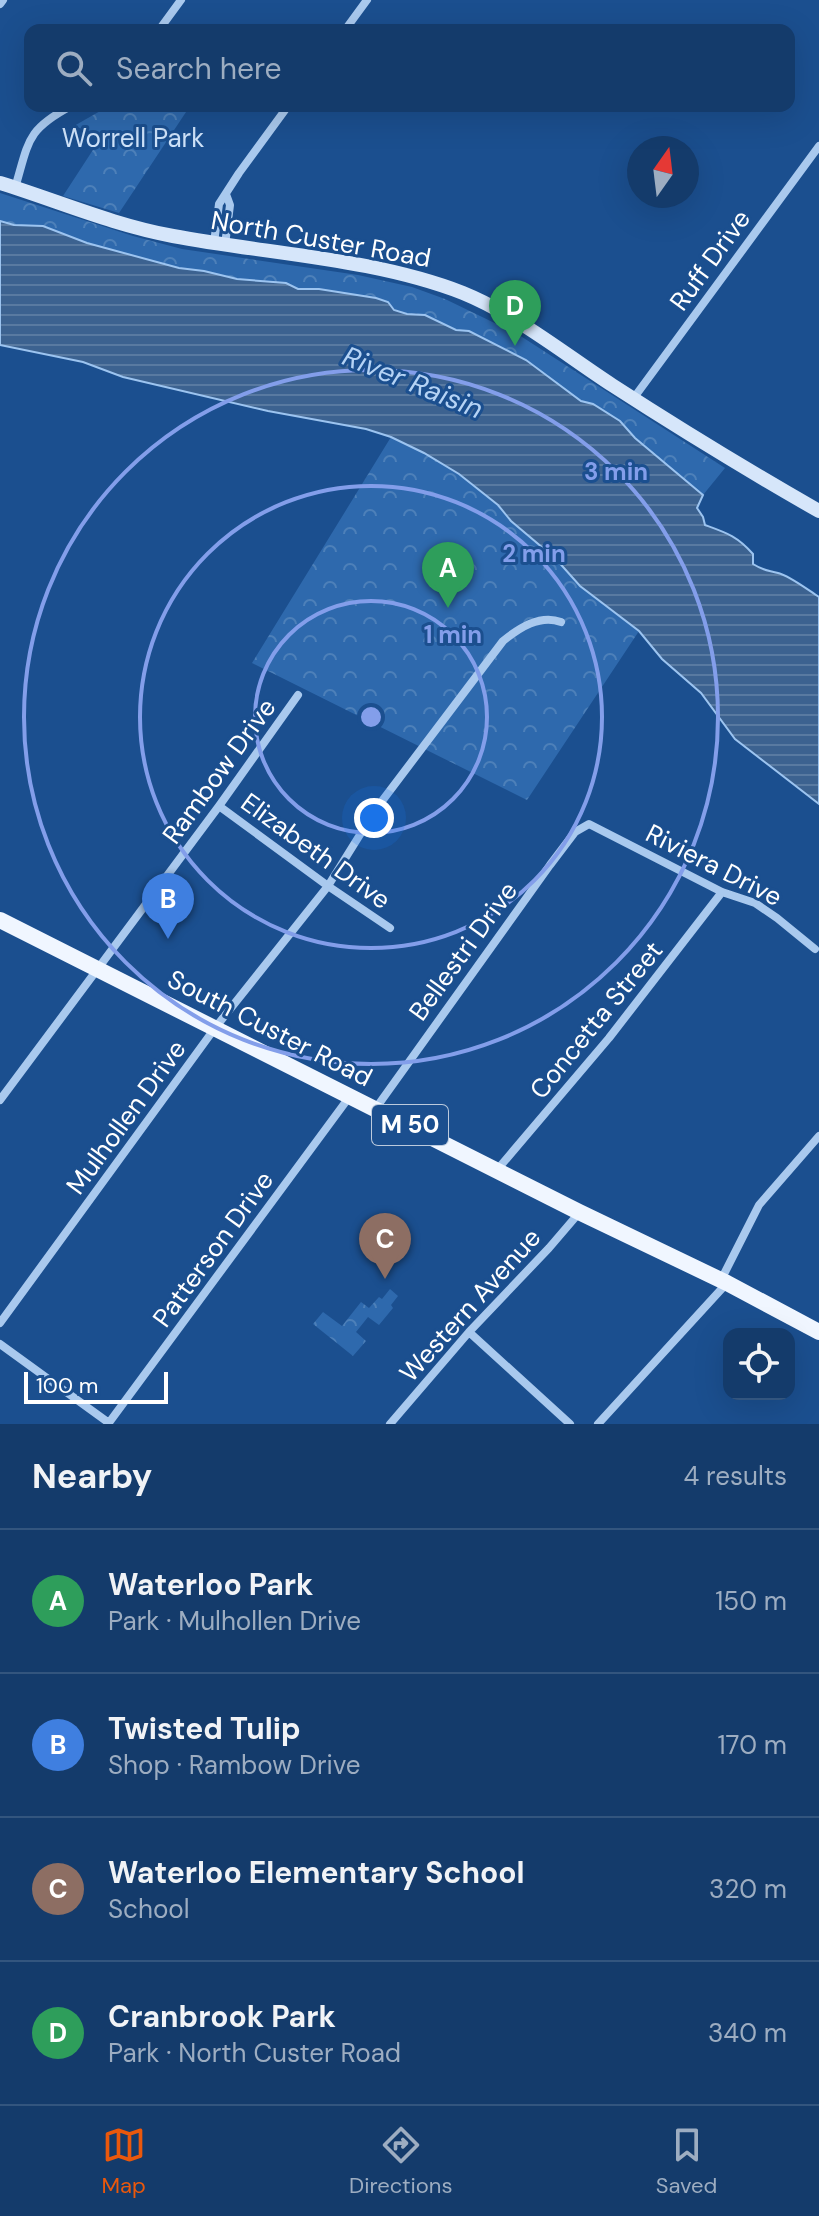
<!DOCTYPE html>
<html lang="en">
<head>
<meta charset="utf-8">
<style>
  body { margin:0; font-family:"DM Sans",sans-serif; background:#1d4271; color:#f1f3f6 }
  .controls { position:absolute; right:24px; bottom:24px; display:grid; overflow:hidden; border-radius:16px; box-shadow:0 8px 32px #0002 }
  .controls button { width:72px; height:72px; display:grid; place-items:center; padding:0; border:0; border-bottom:2px solid #33557e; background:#143b6b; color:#f1f3f6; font:40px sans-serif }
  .compass { position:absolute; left:627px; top:136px; width:72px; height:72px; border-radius:50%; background:#143b6b; box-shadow:0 8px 32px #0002; rotate:14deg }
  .scale { position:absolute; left:24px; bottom:20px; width:144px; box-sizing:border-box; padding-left:8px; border:4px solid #fff; border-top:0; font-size:22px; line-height:28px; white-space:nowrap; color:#fff; -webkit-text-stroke:6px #1b4f8f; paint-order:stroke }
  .you { position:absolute; left:374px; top:818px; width:28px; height:28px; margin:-20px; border:6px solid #fff; border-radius:50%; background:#1a73e8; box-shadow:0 0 0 12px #1a73e833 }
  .badge { display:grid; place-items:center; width:52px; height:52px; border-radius:50%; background:#ea580c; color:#fff; font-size:26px; font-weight:700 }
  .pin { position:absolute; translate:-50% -66px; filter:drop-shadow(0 2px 4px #0008) }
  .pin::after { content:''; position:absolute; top:42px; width:28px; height:24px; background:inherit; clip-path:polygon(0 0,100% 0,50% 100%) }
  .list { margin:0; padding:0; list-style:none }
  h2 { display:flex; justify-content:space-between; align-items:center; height:104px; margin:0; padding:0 32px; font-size:34px }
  h2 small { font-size:26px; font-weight:400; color:#9dadc1 }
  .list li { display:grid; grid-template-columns:52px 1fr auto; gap:24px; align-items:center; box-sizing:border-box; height:144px; padding:0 32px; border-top:2px solid #33557e }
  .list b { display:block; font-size:30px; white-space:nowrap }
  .list p { margin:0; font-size:26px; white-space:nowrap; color:#9dadc1 }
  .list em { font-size:26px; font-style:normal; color:#9dadc1 }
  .icon { flex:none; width:44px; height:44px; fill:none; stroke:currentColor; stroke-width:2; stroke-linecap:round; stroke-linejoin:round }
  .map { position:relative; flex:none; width:819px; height:1424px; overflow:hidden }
  .search { position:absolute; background:#143b6b; box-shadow:0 8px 32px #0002; left:24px; right:24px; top:24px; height:88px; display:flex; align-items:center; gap:20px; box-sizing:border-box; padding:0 28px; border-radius:16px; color:#9dadc1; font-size:30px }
  .sheet { height:680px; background:#143b6b }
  nav { display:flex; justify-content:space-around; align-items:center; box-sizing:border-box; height:112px; border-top:2px solid #33557e; background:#143b6b; font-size:22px; color:#9dadc1 }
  nav a { display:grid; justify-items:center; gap:4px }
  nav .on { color:#ea580c }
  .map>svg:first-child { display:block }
</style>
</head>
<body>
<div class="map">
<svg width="819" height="1424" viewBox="0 0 819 1424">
  <defs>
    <pattern id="park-crowns" width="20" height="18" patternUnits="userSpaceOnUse" patternTransform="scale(2)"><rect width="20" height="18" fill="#2e69ad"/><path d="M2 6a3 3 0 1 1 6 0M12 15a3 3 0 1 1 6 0" fill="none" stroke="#4d80b9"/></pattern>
    <pattern id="water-rules" width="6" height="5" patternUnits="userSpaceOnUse" patternTransform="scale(2)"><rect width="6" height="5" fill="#3c6290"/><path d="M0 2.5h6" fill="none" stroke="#597aa1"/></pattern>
  </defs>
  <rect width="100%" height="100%" fill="#1b4f8f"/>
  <path fill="url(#park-crowns)" d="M 109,106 L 190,106 L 119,213 L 63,196 L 102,136 L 74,126 Z
    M 0,193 L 133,236 L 182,249 L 358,275 L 412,287 L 445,299 L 519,335 L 725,468 L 703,495 L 635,438 L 620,421 L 593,404 L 581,401 L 526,360 L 470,331 L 456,330 L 416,313 L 407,314 L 394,309 L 388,302 L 377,298 L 319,289 L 298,289 L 286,283 L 237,279 L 204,271 L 179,268 L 87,243 L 43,226 L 14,225 L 0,221 Z
    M 391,437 L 424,453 L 459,474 L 498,505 L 511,521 L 556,559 L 580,586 L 639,631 L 527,800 L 252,663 Z
    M 390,1289 L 398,1296 L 391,1305 L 393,1308 L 379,1325 L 368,1317 L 356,1332 L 366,1341 L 353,1356 L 313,1324 L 323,1312 L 342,1326 L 361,1302 L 369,1308 L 379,1297 L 382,1299 Z"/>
  <path fill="url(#water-rules)" stroke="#9cc4f0" stroke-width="2" d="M 0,221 L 14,225 L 43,226 L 87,243 L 179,268 L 204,271 L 237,279 L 286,283 L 298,289 L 319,289 L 376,298 L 388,302 L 394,310 L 407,314 L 425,315 L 456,330 L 469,331 L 526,360 L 581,401 L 593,404 L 620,421 L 635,438 L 703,495 L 697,508 L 703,517 L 705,525 C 727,533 737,536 753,554 L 753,564 C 764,571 767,570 778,573 C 790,576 808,590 819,597 L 819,804 L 735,739 L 701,693 L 662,659 L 639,631 L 580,586 L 556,559 L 511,521 L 498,505 L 459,474 L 424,453 L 391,437 L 366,429 L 268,411 L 123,377 L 83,362 L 0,345 Z"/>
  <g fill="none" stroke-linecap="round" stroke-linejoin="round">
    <path stroke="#a9c9ee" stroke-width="8" d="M 0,4 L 3,0
      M 159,30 L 181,0
      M 345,30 L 367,0
      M 15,188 C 29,141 26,130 71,106
      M 214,243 L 219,204 L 239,173 L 288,106
      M 225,245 L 230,205 L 226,194
      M 633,399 L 819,146
      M 219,806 L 328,886 L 390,928
      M 0,1100 L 219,806 L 298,695
      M 376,1108 L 550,865 L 575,832 L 589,824 L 722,892 L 755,903 L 777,918 L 815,949
      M 497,1170 L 609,1038 L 722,892
      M 721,1280 L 759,1205 L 819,1136
      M 0,1323 L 215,1028 L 328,886 L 376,809 L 503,641 C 519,628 540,614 561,622
      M 469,1332 L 570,1424
      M 0,1344 L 109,1423
      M 108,1424 L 350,1096
      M 390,1424 L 469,1332 L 549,1248 L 579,1213
      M 598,1424 L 727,1283"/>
    <path stroke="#d6e6fa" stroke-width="14" d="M 0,183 C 58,201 113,225 173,236 C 268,254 373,258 463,293 C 515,314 566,355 612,385 C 680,429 749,471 819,511"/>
    <path stroke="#f0f6ff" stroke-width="16" d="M 0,920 L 579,1212 L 727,1283 L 819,1332"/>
  </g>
  <g fill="none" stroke="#839eea" stroke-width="4">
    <circle cx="371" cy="717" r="116"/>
    <circle cx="371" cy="717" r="231"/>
    <circle cx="371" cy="717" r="347"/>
  </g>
  <g text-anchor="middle" stroke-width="6" stroke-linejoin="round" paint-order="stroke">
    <rect fill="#1b4f8f" stroke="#bbcadd" stroke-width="2" x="372" y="1105" width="76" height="40" rx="6"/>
    <g font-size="24" font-weight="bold" fill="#fff">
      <text x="410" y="1133">M 50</text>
    </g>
    <g font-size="26" fill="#cfe3fa" stroke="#1b4f8f">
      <text x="133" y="147">Worrell Park</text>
    </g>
    <g font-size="26" fill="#fff" stroke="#1b4f8f">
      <text transform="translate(321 239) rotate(10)" y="9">North Custer Road</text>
      <text transform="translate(710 260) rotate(-54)" y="9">Ruff Drive</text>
      <text transform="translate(219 771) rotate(-54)" y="9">Rambow Drive</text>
      <text transform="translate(316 851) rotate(36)" y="9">Elizabeth Drive</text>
      <text transform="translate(714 865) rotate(27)" y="9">Riviera Drive</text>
      <text transform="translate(463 951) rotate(-54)" y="9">Bellestri Drive</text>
      <text transform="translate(596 1020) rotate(-51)" y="9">Concetta Street</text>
      <text transform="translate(270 1028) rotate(27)" y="9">South Custer Road</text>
      <text transform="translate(126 1117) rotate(-54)" y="9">Mulhollen Drive</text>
      <text transform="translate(213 1249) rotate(-54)" y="9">Patterson Drive</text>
      <text transform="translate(470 1305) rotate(-48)" y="9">Western Avenue</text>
    </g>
    <g font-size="28" font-style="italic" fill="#b5d3f5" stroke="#1b4f8f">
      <text transform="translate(413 382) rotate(22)" y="10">River Raisin</text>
    </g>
  </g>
  <circle cx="371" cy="717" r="12" fill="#839eea" stroke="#1b4f8f" stroke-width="4"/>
  <g font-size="24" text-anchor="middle" font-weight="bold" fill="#839eea" stroke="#1b4f8f" stroke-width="6" stroke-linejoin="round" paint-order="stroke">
    <text x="616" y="480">3 min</text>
    <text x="534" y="562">2 min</text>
    <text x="453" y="643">1 min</text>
  </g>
</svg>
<div class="controls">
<button><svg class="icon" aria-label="locate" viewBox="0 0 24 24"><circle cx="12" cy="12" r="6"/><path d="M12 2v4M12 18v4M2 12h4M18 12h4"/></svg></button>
</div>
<svg class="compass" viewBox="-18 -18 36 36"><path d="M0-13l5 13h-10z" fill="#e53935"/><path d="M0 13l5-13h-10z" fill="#9dadc1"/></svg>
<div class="scale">100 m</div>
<div class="you"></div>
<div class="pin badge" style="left:448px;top:608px;background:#2e9e5b">A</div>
<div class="pin badge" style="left:168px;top:939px;background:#3f7fe0">B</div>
<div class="pin badge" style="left:385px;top:1279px;background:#8d6e63">C</div>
<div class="pin badge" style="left:515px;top:346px;background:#2e9e5b">D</div>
<div class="search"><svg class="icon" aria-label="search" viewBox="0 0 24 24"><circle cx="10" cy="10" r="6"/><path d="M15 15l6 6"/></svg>Search here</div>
</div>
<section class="sheet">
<h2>Nearby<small>4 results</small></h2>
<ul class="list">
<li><span class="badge" style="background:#2e9e5b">A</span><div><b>Waterloo Park</b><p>Park · Mulhollen Drive</p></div><em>150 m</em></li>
<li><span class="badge" style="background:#3f7fe0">B</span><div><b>Twisted Tulip</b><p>Shop · Rambow Drive</p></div><em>170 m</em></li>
<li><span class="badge" style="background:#8d6e63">C</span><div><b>Waterloo Elementary School</b><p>School</p></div><em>320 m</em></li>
<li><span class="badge" style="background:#2e9e5b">D</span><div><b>Cranbrook Park</b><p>Park · North Custer Road</p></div><em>340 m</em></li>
</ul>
</section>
<nav>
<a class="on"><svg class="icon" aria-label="map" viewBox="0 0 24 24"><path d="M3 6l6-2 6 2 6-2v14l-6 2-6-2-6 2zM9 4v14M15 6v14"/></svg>Map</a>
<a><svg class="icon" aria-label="directions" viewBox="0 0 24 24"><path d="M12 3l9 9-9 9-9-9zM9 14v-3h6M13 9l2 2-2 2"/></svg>Directions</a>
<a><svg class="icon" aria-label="saved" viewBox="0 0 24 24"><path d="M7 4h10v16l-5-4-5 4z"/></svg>Saved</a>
</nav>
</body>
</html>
